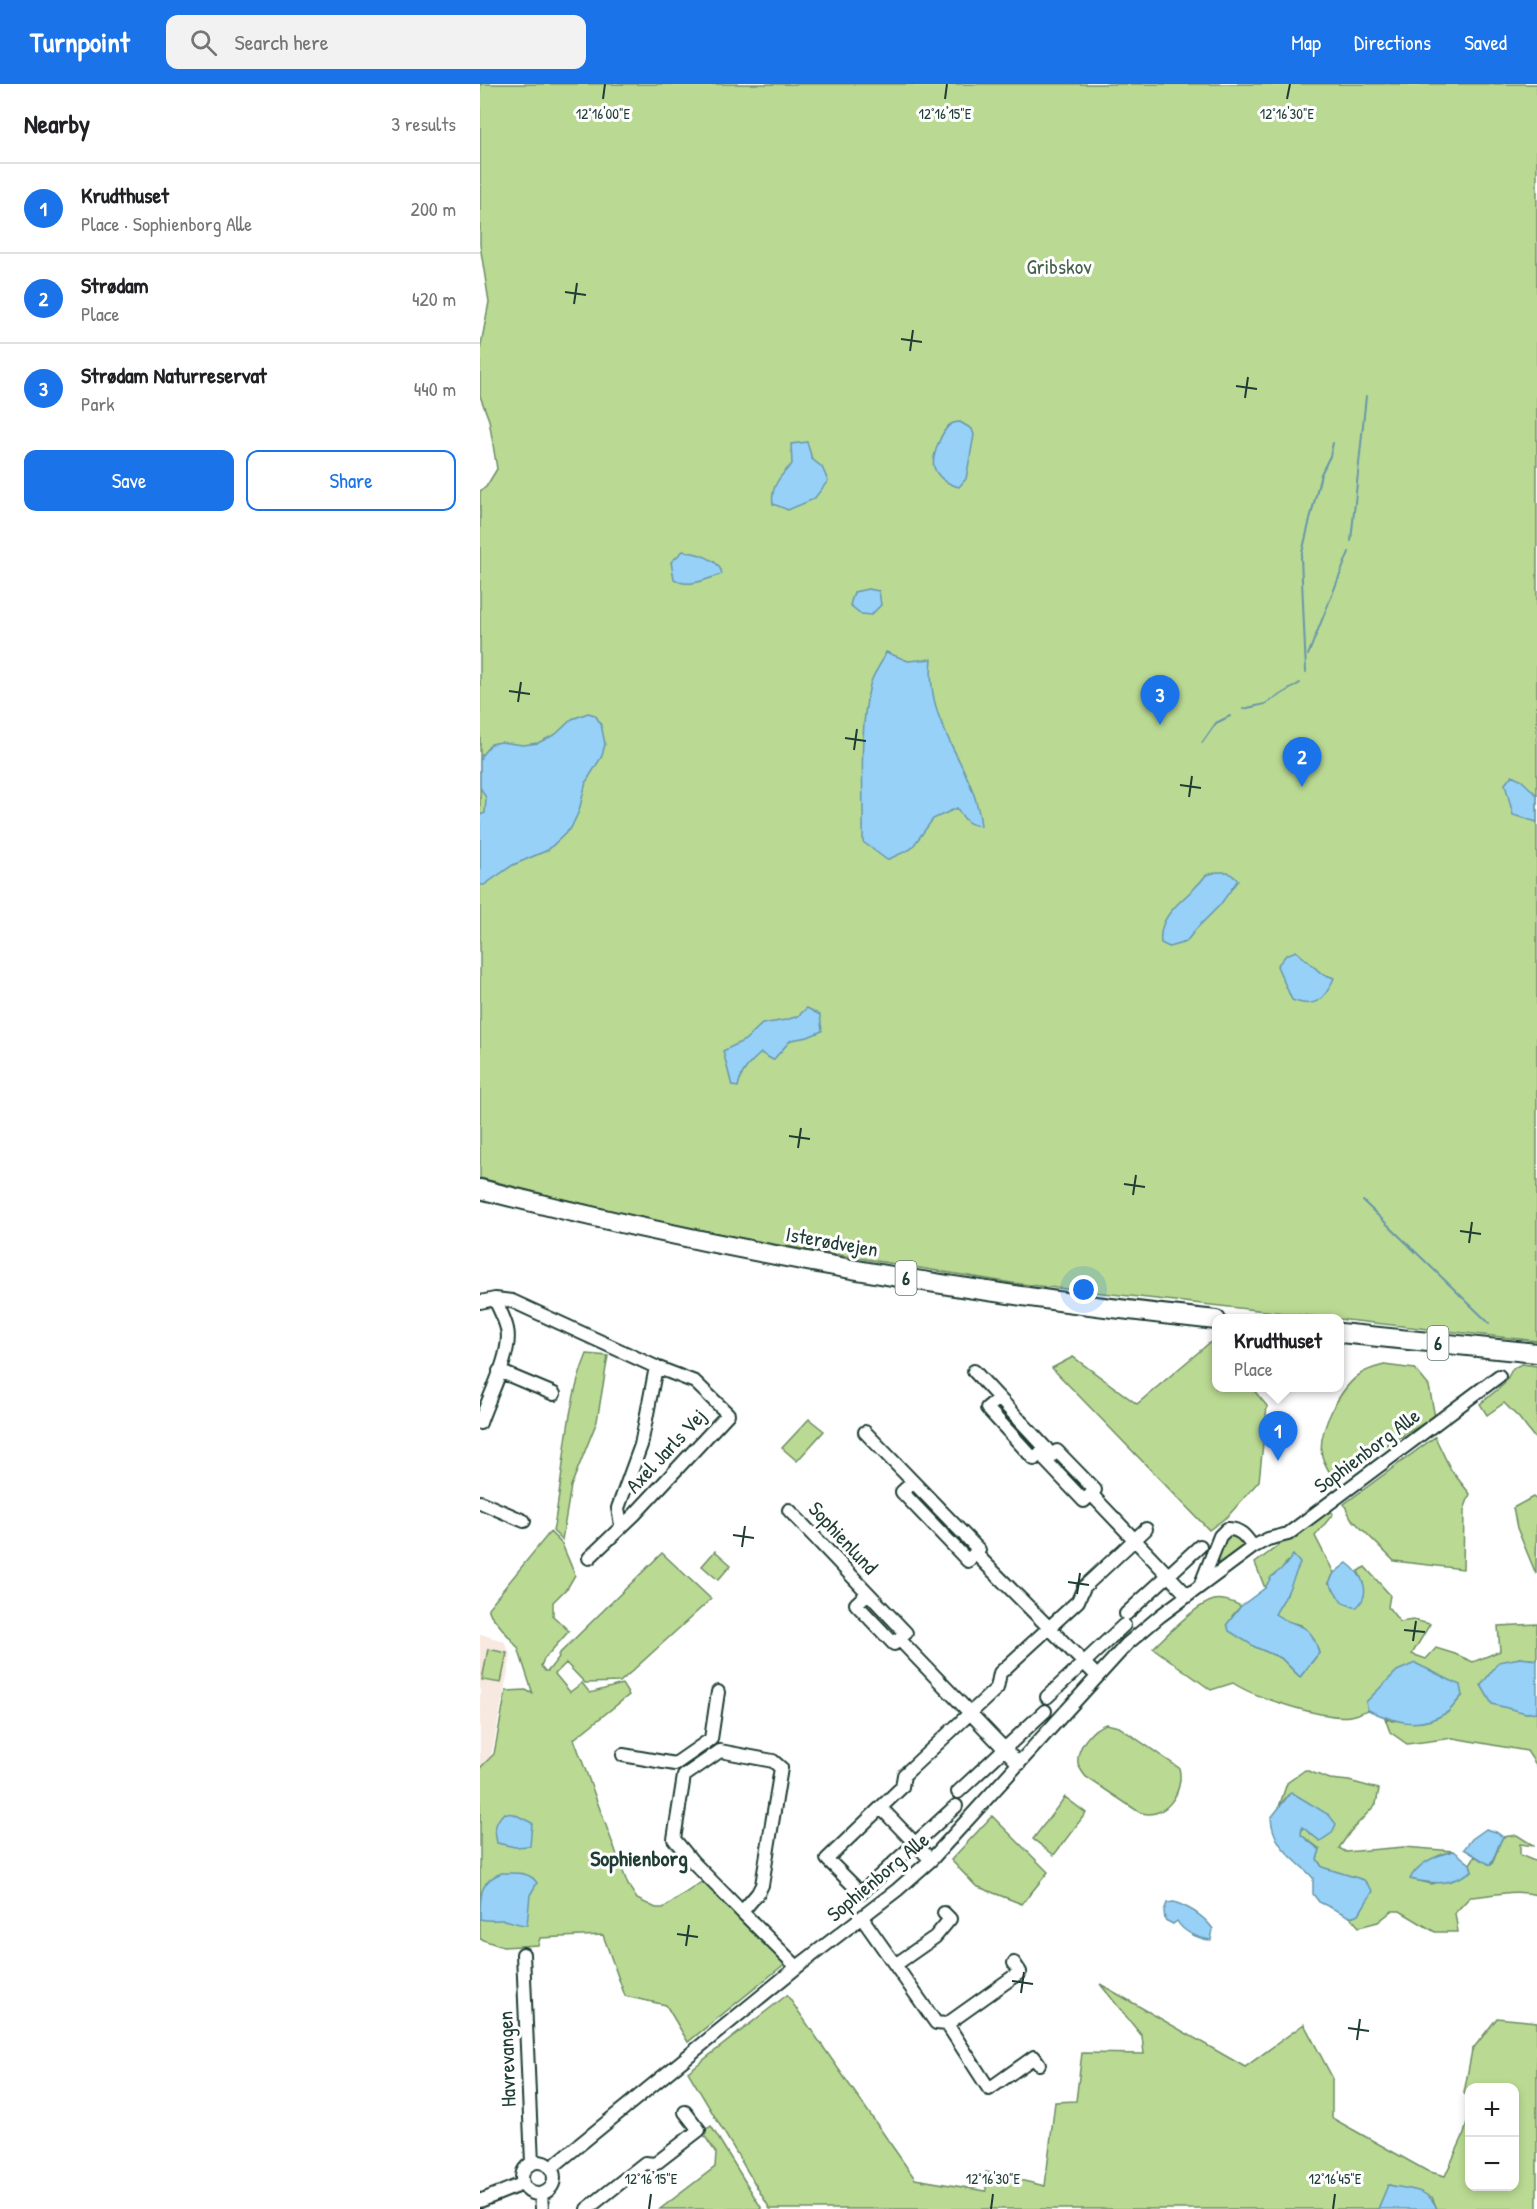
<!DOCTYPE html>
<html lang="en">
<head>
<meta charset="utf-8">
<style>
  body { margin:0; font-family:"Patrick Hand",sans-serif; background:#f2f2f2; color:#202124 }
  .controls { position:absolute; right:18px; bottom:18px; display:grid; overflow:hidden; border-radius:12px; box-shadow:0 3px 9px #0003 }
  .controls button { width:54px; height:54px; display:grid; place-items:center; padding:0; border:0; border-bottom:2px solid #e0e0e0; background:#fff; color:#202124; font:30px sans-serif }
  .you { position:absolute; left:604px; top:1206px; width:21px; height:21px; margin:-15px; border:4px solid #fff; border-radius:50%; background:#1a73e8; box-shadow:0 0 0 9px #1a73e833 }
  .badge { display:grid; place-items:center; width:39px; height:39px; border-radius:50%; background:#1a73e8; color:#fff; font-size:20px; font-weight:700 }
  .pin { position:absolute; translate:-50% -50px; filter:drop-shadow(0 2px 3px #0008) }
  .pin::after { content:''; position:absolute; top:32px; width:21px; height:18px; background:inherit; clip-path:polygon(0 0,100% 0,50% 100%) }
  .popup { position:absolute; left:732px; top:1230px; width:132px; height:78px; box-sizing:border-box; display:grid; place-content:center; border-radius:12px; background:#fff; filter:drop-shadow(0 2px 4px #0005); font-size:20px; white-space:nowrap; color:#757577 }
  .popup b { font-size:22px; color:#202124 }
  .popup::after { content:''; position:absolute; left:50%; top:100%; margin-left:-12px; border:12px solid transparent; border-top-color:#fff }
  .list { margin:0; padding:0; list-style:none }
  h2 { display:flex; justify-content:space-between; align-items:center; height:78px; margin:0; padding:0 24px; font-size:26px }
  h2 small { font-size:20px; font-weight:400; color:#757577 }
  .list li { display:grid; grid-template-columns:39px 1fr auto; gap:18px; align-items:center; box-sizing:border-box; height:90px; padding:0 24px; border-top:2px solid #e0e0e0 }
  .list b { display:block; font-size:22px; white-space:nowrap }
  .list p { margin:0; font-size:20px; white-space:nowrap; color:#757577 }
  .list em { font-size:20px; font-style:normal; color:#757577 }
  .actions { display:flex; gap:12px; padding:18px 24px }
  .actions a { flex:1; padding:14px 0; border:2px solid #1a73e8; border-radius:12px; text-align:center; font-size:21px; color:#1a73e8 }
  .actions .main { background:#1a73e8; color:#fff }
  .icon { flex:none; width:33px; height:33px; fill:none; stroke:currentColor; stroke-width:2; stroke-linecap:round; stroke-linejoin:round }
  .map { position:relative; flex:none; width:1057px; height:2125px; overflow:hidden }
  header { display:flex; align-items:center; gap:36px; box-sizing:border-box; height:84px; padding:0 30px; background:#1a73e8; color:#fff }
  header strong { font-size:28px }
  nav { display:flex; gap:33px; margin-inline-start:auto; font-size:21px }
  .search { width:420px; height:54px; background:#f2f2f2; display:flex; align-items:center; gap:15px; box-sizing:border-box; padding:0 21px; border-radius:12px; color:#757577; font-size:22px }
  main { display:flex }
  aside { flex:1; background:#fff }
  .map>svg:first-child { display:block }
</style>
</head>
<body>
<header>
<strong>Turnpoint</strong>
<div class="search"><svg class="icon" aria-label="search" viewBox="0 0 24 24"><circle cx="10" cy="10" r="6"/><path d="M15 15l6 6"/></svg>Search here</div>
<nav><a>Map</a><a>Directions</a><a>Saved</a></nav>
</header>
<main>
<aside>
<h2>Nearby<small>3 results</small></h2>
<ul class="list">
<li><span class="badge">1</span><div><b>Krudthuset</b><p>Place · Sophienborg Alle</p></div><em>200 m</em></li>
<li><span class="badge">2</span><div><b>Strødam</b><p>Place</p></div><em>420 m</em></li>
<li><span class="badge">3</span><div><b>Strødam Naturreservat</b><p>Park</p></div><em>440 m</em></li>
</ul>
<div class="actions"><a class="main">Save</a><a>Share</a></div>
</aside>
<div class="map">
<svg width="1057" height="2125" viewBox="0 0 1057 2125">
  <rect width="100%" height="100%" fill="#fff"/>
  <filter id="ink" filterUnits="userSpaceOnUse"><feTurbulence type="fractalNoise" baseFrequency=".0167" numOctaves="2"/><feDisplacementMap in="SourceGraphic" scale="12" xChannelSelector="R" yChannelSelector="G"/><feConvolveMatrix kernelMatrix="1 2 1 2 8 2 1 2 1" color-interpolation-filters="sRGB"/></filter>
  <g filter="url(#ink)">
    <path fill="#f7e8e0" d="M 0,1550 L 24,1557 L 31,1572 L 11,1673 L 0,1700 Z"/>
    <path fill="#bada93" stroke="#6c8c64" stroke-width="1.5" d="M 0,0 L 1057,0 L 1057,1257 L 532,1199 L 286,1159 L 151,1132 L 0,1094 L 0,407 L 6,403 L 17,385 L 9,336 L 0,312 L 0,266 L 9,218 L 0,161 Z
      M 734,1255 L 736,1258 L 736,1304 L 772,1304 L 787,1322 L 779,1397 L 748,1432 L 729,1446 L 572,1284 L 593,1273 L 657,1320 Z
      M 107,1270 L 128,1272 L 117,1337 L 91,1402 L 82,1456 L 73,1447 C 85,1389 84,1325 107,1270 Z
      M 1042,1280 L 1057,1282 L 1057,1357 L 1039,1334 L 1024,1319 L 1007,1331 L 1000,1320 L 1024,1300 L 1033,1284 Z
      M 904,1281 L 935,1285 L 949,1302 L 955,1333 L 852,1393 C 849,1387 844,1379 842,1372 C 837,1347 861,1302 882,1289 C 888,1285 897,1283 904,1281 Z
      M 329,1335 L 344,1347 L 317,1377 L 302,1364 Z
      M 955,1353 L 971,1386 L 990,1410 L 984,1426 L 983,1485 L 914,1477 L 871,1434 L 864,1420 Z
      M 1053,1413 L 1057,1416 L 1056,1490 L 1037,1444 L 1033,1424 Z
      M 849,1424 L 853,1430 L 835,1452 L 854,1489 L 849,1499 L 881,1494 L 878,1487 L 885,1483 L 910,1511 L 908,1523 L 920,1538 L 933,1536 L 950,1540 L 932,1570 L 946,1575 L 956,1564 L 975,1570 L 993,1578 L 1020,1567 L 1018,1542 L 1057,1540 L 1057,1576 L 1039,1574 L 1046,1629 L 1057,1628 L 1057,1682 L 1047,1667 L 973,1654 L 927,1660 L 910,1648 L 905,1634 L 912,1637 L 967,1629 L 982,1612 L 886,1618 L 888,1626 C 882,1628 876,1631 870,1632 C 845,1636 774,1613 753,1599 L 731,1606 L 673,1564 C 687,1551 715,1521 734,1516 C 743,1514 753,1518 761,1522 L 752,1532 L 775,1563 L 801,1574 L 820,1593 L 839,1569 L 821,1541 L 805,1537 L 794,1530 L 807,1510 L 807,1477 C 803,1488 791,1494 785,1504 L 775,1479 Z
      M 70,1448 L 82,1460 L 95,1491 L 88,1503 L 73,1518 L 73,1532 L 89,1547 L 64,1575 L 61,1582 L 65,1587 L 68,1587 L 79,1573 L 78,1571 L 182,1469 L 231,1515 L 140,1598 L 105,1599 L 86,1579 L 75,1590 L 90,1608 L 102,1599 L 110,1609 L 142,1600 L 149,1611 L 94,1655 L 148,1801 L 157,1815 L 176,1824 L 183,1824 L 226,1795 L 307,1878 L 208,1958 L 186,1921 L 145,1912 L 123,1851 L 60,1854 L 58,1861 L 23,1863 L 0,1855 L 0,1684 L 14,1670 L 26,1607 L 46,1606 L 53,1610 L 38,1564 L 11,1531 L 8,1524 Z
      M 751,1448 L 764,1458 L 763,1463 L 728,1489 L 744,1453 Z
      M 235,1467 L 251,1481 L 238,1496 L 222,1482 Z
      M 8,1565 L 27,1569 L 21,1599 L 2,1596 Z
      M 626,1640 L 639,1643 L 699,1684 C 705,1707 685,1738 659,1728 L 606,1693 C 603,1689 599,1684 598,1679 C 596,1664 612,1644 626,1640 Z
      M 825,1686 L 850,1695 L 869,1697 L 899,1705 L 896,1720 L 870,1748 L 859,1764 L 866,1768 L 924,1763 L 974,1767 L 962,1770 L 931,1795 L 952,1800 L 992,1787 L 990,1780 L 995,1772 L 1011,1781 C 1017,1772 1017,1762 1023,1753 L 1037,1751 L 1054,1762 L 1040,1760 L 1040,1771 L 1057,1778 L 1057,1811 C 1034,1804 1013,1812 990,1813 L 975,1829 L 978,1848 L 955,1848 L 920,1827 L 912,1827 L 898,1838 L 879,1843 L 870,1833 L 879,1830 L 892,1806 L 842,1783 L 837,1775 L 840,1765 L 821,1751 L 822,1742 L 840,1757 L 808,1711 L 799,1723 L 807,1699 Z
      M 585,1713 L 606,1729 L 574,1771 L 553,1755 Z
      M 512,1732 L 568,1788 L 542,1820 L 496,1802 L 471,1776 Z
      M 620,1900 L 765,1983 L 824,1940 L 852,1993 L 852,2034 L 947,2087 L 965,2092 L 984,2050 L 989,2032 L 990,2102 L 1034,2102 L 1034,2004 L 990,2004 L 989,2018 L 984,2009 L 992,1966 L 1017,1934 L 1057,1938 L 1057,2125 L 957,2125 L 952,2113 L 909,2101 L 898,2125 L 290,2125 L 208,1988 L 307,1911 L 435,2095 L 506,2107 L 506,2088 L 565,2102 L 575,2018 L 596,2017 L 602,1969 L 664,1970 L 662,1952 Z
      M 231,2042 L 282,2125 L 180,2125 L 235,2083 L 236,2069 L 222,2048 Z"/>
    <path fill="#97d1f7" stroke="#6796a9" stroke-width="1.5" d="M 480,338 L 492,345 L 494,351 L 486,395 L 479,403 C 468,400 458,395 454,383 C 451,374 462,345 471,340 C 473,339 478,338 480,338 Z
      M 327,358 L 332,375 L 342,383 L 348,397 L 334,415 L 308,426 L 293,420 C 290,403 301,391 312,380 L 311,360 Z
      M 203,467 C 217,469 240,475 242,490 C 228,495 206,505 194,495 L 191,478 Z
      M 388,505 L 399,507 L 401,521 L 391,531 L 381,530 L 370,521 L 374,508 Z
      M 406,568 L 428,577 L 452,575 C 444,643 495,680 501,742 C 487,741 484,735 477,724 L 453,735 L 431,765 L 407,776 L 383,758 C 384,707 378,650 390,601 C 393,589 402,580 406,568 Z
      M 108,629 L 115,631 L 121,640 L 125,660 L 122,672 L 106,698 L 99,727 L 91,744 L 68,766 L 33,781 L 4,801 L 0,801 L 0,731 L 5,729 L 6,714 L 0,703 L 0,677 L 1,672 L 11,660 L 21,658 L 43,661 L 58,659 L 76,650 L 92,635 Z
      M 1032,691 L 1040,695 L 1057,711 L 1057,738 L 1033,731 L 1025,700 Z
      M 737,788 L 748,788 L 758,796 L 740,821 L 716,845 L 706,858 L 689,863 L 681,859 C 677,827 710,814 726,791 Z
      M 816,867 L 841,889 L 854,894 C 845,916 835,925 812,916 L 797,882 L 806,871 Z
      M 327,924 L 340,931 L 342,947 L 328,953 L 311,956 L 293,976 L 281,969 C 269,980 261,987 258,1003 L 252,1002 L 243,967 L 265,956 L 282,940 L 306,936 L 318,932 Z
      M 813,1471 L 820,1479 L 807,1510 L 795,1530 C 818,1546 830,1535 839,1569 L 820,1593 L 801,1574 L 775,1563 L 749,1547 L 747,1540 L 761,1522 L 785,1504 L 791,1493 L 804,1483 Z
      M 867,1479 C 882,1490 893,1509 876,1524 L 863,1519 L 849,1499 L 854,1489 Z
      M 1040,1574 L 1057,1576 L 1057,1628 L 1046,1629 L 1012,1620 L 1001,1601 L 1019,1578 Z
      M 935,1579 L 980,1601 L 982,1612 C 976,1617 972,1626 966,1629 C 939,1646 914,1638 888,1626 L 886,1618 L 917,1587 Z
      M 811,1708 L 849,1731 L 856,1740 L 852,1749 L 840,1757 L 822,1743 L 821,1751 L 840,1766 L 837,1775 L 842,1783 L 884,1796 L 893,1807 L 879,1830 L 870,1833 L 839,1818 L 833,1810 L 833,1794 C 816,1775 793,1764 791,1734 Z
      M 24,1729 L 34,1730 L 52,1739 L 50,1762 L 35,1763 L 17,1759 C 14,1746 14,1739 24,1729 Z
      M 1006,1745 L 1016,1748 L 1023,1753 C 1017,1762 1016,1772 1010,1781 L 984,1765 L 992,1755 Z
      M 974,1767 L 990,1780 L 992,1787 C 970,1801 956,1801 930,1795 C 938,1778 957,1771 974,1767 Z
      M 22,1789 C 35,1789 50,1787 57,1799 L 50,1811 L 47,1841 C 37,1841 30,1836 21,1836 C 13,1836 8,1837 0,1835 C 0,1810 0,1796 22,1789 Z
      M 694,1818 C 708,1823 724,1832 733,1845 L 731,1856 C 719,1855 703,1848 697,1837 L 693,1840 L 685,1836 L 684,1827 L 687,1819 Z
      M 908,2101 C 930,2106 948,2103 957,2125 L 898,2125 Z"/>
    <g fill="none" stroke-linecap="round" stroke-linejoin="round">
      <path stroke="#6796a9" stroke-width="2" d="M 871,457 L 886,312
        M 828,571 L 869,468
        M 826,588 L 821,473 L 841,390 L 850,372 L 853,359
        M 763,625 L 785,620 L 820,599
        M 722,659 L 736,639 L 750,632
        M 883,1117 L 1009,1239"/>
      <g stroke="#1f3d34" stroke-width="16">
        <path id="minor" d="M 0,1218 L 15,1215 L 32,1217 L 176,1283 L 215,1298 L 248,1330 L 154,1431 L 109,1474
          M 19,1287 L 74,1310
          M 494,1287 L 572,1371
          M 519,1314 L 507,1324 L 554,1375 L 566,1364
          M 0,1339 C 7,1316 33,1269 27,1245 C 25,1235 19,1225 15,1215
          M 385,1348 L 499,1466 L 495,1469 L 617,1592
          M 433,1398 L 422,1408 L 488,1477 L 495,1469
          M 611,1410 L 604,1417 L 566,1377 L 577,1367 L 615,1406 L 611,1410 L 707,1511
          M 0,1418 L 44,1437
          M 309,1426 L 426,1549 L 419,1555 L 539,1680
          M 141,1441 L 138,1424 L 161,1361 L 176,1283
          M 721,1500 L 740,1452 L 747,1445 C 760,1444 766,1453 773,1463
          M 388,1509 L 376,1520 L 414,1560 L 419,1555
          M 646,1530 L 720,1462
          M 567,1613 L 644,1541
          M 143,1671 L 195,1680 L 231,1655 L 238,1608
          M 478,1708 L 565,1627
          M 401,1724 L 451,1776
          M 374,1802 L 347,1775 L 422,1703 L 424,1691 L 517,1604 L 520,1589 L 598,1517 L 604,1503 L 666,1445
          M 381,1809 L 476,1722
          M 262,1828 L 213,1778 L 194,1755 L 204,1692 L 240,1667 L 293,1677 L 301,1684 L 282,1801 L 278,1809 L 262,1828 L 317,1883
          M 382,1834 L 456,1939 L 467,1940 L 509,2005 L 554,1973 L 559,1980
          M 43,1870 L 52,2079
          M 415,1881 L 455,1853 L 470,1835 L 464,1829
          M 467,1940 L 540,1888 L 534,1879
          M42 2094a16 16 0 1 1 32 0a16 16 0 1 1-32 0Z
          M 71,2084 L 317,1883 L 417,1806 L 451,1776 L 647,1560 L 680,1532 L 773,1463 L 788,1455 L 808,1450 L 1019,1292
          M 61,2110 L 62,2125
          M 0,2117 L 42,2100
          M 107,2125 L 165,2079 L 175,2080 L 219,2046 L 205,2028"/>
      </g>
      <g stroke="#1f3d34" stroke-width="22">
        <path id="highway" d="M 0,1105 C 241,1167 489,1210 736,1236
          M 860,1249 L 1057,1269"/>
      </g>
      <use href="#minor" stroke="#fff" stroke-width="12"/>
      <use href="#highway" stroke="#fff" stroke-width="18"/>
    </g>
  </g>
  <path fill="none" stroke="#1f3d34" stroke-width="2" d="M 123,15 L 125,0M 465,15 L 467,0M 807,15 L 810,0M 85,208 L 106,211M 94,220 L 97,199M 421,255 L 442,258M 430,267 L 433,246M 756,302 L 777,305M 765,314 L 768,293M 29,607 L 50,610M 38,618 L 41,598M 365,654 L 386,657M 374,666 L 377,645M 700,701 L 721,704M 709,713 L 712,692M 309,1052 L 330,1055M 318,1064 L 321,1044M 644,1100 L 665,1103M 653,1111 L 656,1091M 980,1147 L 1001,1150M 989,1159 L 992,1138M 253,1451 L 274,1454M 262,1463 L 265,1442M 588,1498 L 609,1501M 597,1510 L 600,1489M 924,1546 L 945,1548M 933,1557 L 936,1537M 197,1850 L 218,1853M 206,1862 L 209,1841M 532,1897 L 553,1900M 541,1909 L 544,1888M 868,1944 L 889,1947M 877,1956 L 880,1935M 169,2125 L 171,2110M 511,2125 L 513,2110M 853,2125 L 855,2110"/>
  <g text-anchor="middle" stroke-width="6" stroke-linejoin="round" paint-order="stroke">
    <g fill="#fff" stroke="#627771" stroke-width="1.5">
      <rect x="415.5" y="1177" width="21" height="34" rx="4.5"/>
      <rect x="947.5" y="1242" width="21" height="34" rx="4.5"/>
    </g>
    <g font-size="20" font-weight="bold" fill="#1f3d34">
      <text x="426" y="1201">6</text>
      <text x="958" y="1266">6</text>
    </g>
    <g font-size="21" fill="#46644c" stroke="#fff">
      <text x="579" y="190">Gribskov</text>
    </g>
    <g font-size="21" fill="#1f3d34" stroke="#fff">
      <text transform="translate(352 1158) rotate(10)" y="7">Isterødvejen</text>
      <text transform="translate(186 1367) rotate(-47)" y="7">Axel Jarls Vej</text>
      <text transform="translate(887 1367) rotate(-37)" y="7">Sophienborg Alle</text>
      <text transform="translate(363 1454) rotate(47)" y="7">Sophienlund</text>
      <text transform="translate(398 1793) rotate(-40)" y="7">Sophienborg Alle</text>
      <text transform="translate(27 1975) rotate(-92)" y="7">Havrevangen</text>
    </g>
    <g font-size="22" font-weight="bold" fill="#1f3d34" stroke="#fff">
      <text x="159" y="1782">Sophienborg</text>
    </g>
  </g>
  <g font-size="15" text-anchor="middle" fill="#1f3d34" stroke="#fff" stroke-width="6" stroke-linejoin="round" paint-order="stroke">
    <text x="123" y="35">12°16'00"E</text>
    <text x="465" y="35">12°16'15"E</text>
    <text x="807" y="35">12°16'30"E</text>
    <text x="171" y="2100">12°16'15"E</text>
    <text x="513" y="2100">12°16'30"E</text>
    <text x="855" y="2100">12°16'45"E</text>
  </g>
</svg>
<div class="controls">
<button>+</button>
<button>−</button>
</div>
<div class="you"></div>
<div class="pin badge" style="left:798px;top:1377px">1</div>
<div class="popup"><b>Krudthuset</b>Place</div>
<div class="pin badge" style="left:822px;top:703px">2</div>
<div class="pin badge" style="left:680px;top:641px">3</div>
</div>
</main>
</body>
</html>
